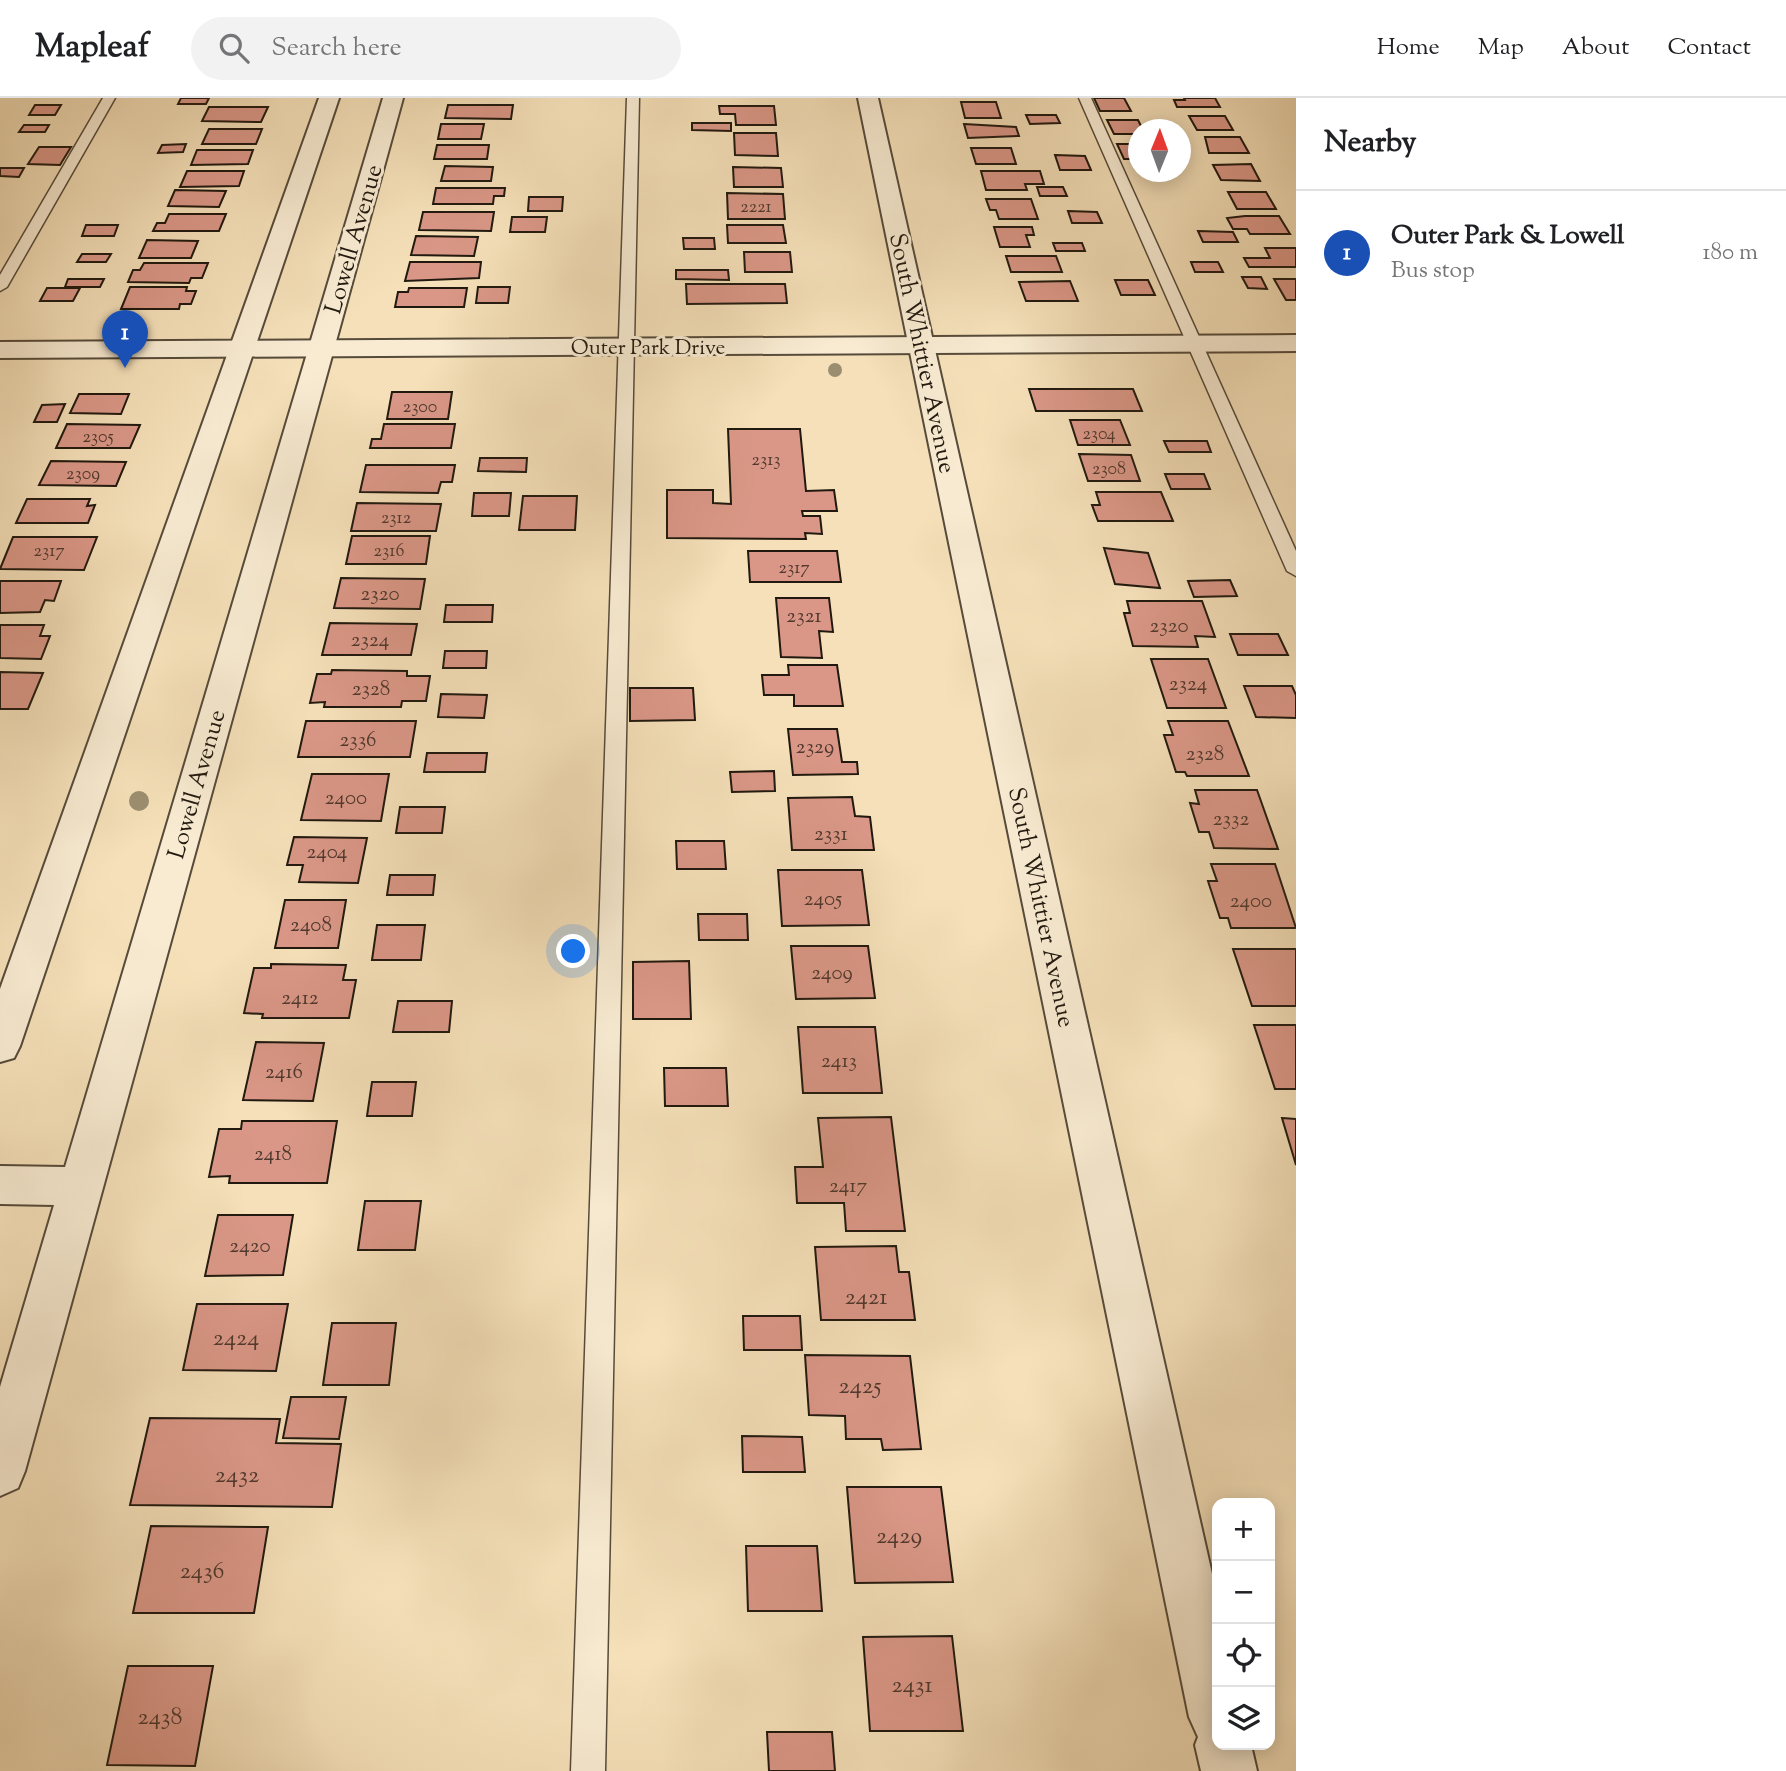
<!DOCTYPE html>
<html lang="en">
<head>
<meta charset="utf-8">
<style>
  body { margin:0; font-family:"Sorts Mill Goudy",serif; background:#f2f2f2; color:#202124 }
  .controls { position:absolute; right:21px; bottom:21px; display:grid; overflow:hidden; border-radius:14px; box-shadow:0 4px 18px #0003 }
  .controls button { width:63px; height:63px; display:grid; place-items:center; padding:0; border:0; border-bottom:2px solid #e0e0e0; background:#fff; color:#202124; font:35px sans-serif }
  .compass { position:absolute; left:1128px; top:21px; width:63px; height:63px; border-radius:50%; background:#fff; box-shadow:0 4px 18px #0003; rotate:1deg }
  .you { position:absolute; left:574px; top:854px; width:24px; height:24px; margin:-18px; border:5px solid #fff; border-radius:50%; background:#1a73e8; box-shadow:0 0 0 10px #1a73e833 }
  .badge { display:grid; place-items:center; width:46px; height:46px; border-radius:50%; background:#d93025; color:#fff; font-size:23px; font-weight:700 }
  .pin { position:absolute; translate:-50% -58px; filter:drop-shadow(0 2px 4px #0008) }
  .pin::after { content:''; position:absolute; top:37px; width:24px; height:21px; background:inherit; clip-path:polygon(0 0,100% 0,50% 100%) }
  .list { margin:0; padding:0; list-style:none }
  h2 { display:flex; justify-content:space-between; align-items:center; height:91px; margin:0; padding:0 28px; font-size:30px }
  h2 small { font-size:23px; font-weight:400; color:#757577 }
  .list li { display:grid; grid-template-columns:46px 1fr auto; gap:21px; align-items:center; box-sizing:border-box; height:126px; padding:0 28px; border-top:2px solid #e0e0e0 }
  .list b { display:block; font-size:26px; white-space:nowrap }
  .list p { margin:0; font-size:23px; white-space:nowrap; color:#757577 }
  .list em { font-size:23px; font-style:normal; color:#757577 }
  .icon { flex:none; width:38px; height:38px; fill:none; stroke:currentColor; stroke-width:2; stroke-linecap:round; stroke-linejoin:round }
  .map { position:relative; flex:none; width:1296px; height:1673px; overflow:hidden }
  header { display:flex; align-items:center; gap:42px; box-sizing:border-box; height:98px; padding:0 35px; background:#fff; border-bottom:2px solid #e0e0e0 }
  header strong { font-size:33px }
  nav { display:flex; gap:38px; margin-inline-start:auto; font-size:24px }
  .search { width:490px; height:63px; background:#f2f2f2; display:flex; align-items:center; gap:18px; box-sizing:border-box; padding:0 24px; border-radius:38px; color:#757577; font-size:26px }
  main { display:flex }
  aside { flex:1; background:#fff }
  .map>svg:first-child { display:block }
</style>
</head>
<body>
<header>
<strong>Mapleaf</strong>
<div class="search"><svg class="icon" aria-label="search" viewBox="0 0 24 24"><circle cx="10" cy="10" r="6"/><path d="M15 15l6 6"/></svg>Search here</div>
<nav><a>Home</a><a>Map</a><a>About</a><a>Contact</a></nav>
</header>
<main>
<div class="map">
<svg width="1296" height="1673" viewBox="0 0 1296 1673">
  <rect width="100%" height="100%" fill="#f5e0b9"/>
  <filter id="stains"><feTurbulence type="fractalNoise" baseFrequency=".00286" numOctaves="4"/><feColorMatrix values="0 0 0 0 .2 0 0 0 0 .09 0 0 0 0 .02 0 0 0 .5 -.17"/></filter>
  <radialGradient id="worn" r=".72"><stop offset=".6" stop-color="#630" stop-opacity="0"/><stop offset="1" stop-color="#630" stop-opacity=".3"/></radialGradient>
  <path fill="#da9787" stroke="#21190f" stroke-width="2" d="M 181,0 L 209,0 L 206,6 L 178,6 Z
    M 1094,0 L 1124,0 L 1131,13 L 1100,13 Z
    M 1184,0 L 1215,0 L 1220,9 L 1177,9 L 1174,2 L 1185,2 Z
    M 961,4 L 996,4 L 1001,20 L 965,20 Z
    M 35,7 L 61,7 L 55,17 L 29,17 Z
    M 448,7 L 513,7 L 511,21 L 445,20 Z
    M 719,8 L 774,8 L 776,27 L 736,27 L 735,16 L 720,16 Z
    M 209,9 L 268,9 L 261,24 L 202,23 Z
    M 1026,17 L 1056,17 L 1060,25 L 1030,26 Z
    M 1189,18 L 1225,18 L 1233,32 L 1197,32 Z
    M 1107,22 L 1138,22 L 1143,32 L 1138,32 L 1138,36 L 1114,36 Z
    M 692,25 L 731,25 L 731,33 L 692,32 Z
    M 441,26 L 484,26 L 481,41 L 438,41 Z
    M 964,26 L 1016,29 L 1019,38 L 968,40 Z
    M 24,27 L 49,27 L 45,34 L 19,34 Z
    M 209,31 L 262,31 L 256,46 L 202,46 Z
    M 734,35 L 776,35 L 778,58 L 735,57 Z
    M 1205,39 L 1240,39 L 1249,55 L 1209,55 Z
    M 186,46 L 183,54 L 158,55 L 162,47 Z
    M 1117,46 L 1138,46 L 1138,61 L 1124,61 Z
    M 437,47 L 489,47 L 487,61 L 434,61 Z
    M 39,49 L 71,49 L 60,67 L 28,66 Z
    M 971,50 L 1011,50 L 1016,66 L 976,66 Z
    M 197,52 L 253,52 L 248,66 L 191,67 Z
    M 1055,57 L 1085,58 L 1091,72 L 1060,72 Z
    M 1251,66 L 1260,83 L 1221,82 L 1213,67 Z
    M 445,68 L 493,69 L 491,83 L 441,83 Z
    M 733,69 L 781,70 L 783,89 L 734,89 Z
    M 0,70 L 24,70 L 19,79 L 0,78 Z
    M 187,73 L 244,73 L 239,88 L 180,89 Z
    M 981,73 L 1040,73 L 1044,86 L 1025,86 L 1027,92 L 986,92 Z
    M 1037,89 L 1063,89 L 1067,98 L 1040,98 Z
    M 436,90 L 505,90 L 504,98 L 494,98 L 493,106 L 433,106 Z
    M 175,92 L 226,93 L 219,109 L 168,108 Z
    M 1228,94 L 1266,94 L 1276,111 L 1237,111 Z
    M 727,95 L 783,96 L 785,121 L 728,121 Z
    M 529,99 L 563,99 L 562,113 L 528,113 Z
    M 986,101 L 1031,101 L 1038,121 L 999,121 L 996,112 L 990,112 Z
    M 1068,113 L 1097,114 L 1102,125 L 1072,125 Z
    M 423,114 L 494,114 L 491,133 L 419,132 Z
    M 169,116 L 226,116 L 219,133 L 153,133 L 157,125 L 165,125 Z
    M 1245,118 L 1279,118 L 1290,136 L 1250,136 L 1247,131 L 1233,131 L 1227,120 Z
    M 512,119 L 547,119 L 545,134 L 510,134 Z
    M 86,127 L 118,127 L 114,138 L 82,138 Z
    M 727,127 L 783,127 L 786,145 L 728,145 Z
    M 994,129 L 1032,129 L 1034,137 L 1026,137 L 1030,149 L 1000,149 Z
    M 1198,133 L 1233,134 L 1238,144 L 1203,144 Z
    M 416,138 L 478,139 L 474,158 L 411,157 Z
    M 683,140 L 714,140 L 715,151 L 684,151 Z
    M 147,142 L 198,143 L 191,160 L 139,160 Z
    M 1053,145 L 1082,145 L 1085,153 L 1056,153 Z
    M 1265,150 L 1296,150 L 1296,169 L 1249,169 L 1244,160 L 1270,160 Z
    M 744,154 L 790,154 L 792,174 L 745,174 Z
    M 82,156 L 111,156 L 106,164 L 77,164 Z
    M 1006,158 L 1056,158 L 1062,174 L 1011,174 Z
    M 410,164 L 481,164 L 479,180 L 405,183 Z
    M 1191,164 L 1218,164 L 1223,174 L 1195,174 Z
    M 144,165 L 208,165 L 202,180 L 191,180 L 189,185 L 128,184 L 133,172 L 140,172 Z
    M 676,172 L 728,172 L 729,182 L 676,181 Z
    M 1242,179 L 1261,179 L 1267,191 L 1248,190 Z
    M 68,181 L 104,181 L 100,189 L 65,189 Z
    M 1274,181 L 1296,181 L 1296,202 L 1286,202 Z
    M 1115,182 L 1148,182 L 1155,197 L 1121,197 Z
    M 1070,183 L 1078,203 L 1026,203 L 1019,184 Z
    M 686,186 L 785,186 L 787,205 L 687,206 Z
    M 130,189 L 187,189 L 186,193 L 196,193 L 191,206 L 180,206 L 179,211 L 121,211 Z
    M 478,189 L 510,189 L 508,205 L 476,205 Z
    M 47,190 L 80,190 L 73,203 L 40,203 Z
    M 409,190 L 467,190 L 464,209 L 395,209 L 398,194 L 408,194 Z
    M 1029,291 L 1133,291 L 1142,313 L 1036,313 Z
    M 392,294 L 452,294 L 448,321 L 387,321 Z
    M 79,296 L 129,296 L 121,316 L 70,315 Z
    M 65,306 L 57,324 L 34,324 L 42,307 Z
    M 1070,322 L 1120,322 L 1130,347 L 1078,347 Z
    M 67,326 L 140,327 L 130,350 L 56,350 Z
    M 384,326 L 455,326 L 451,350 L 370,350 L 372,341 L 381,341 Z
    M 728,331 L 800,331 L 806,393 L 834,392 L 837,413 L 802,413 L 803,418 L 820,418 L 822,436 L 805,435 L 806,441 L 667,440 L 667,392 L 713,392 L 713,405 L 731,406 Z
    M 1164,343 L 1207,343 L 1211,354 L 1169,354 Z
    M 1079,356 L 1131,357 L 1140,383 L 1088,383 Z
    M 480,360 L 527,360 L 526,374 L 478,373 Z
    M 51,363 L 126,364 L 116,388 L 39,387 Z
    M 366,367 L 455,367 L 452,384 L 441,384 L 438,395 L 360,394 Z
    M 1165,376 L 1204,376 L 1210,391 L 1171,391 Z
    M 1096,394 L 1161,394 L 1173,423 L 1098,423 L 1092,407 L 1100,407 Z
    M 474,395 L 511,395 L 509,418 L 472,418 Z
    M 523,398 L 577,398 L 575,432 L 519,432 Z
    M 27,401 L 90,401 L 87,408 L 95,407 L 88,425 L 16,425 Z
    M 357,405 L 441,406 L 436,433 L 351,433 Z
    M 352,438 L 430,438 L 426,466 L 346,466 Z
    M 13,439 L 97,439 L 84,472 L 0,471 Z
    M 1104,450 L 1148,455 L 1160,490 L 1115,486 Z
    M 748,453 L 837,453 L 841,484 L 750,484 Z
    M 341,480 L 425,481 L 420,511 L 334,510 Z
    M 1230,482 L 1237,498 L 1194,499 L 1188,483 Z
    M 0,483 L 61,483 L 54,503 L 45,502 L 40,514 L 0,515 Z
    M 776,500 L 829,500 L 833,534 L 819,533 L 822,560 L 781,559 Z
    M 1127,503 L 1202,503 L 1215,539 L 1195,538 L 1198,549 L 1133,548 L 1124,515 L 1130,515 Z
    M 446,507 L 493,507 L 492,524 L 444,524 Z
    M 330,525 L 417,526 L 411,557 L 322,557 Z
    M 0,527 L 44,527 L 40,538 L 50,538 L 41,561 L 0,560 Z
    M 1230,536 L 1278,536 L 1288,557 L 1238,557 Z
    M 445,553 L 487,553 L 486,570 L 443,570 Z
    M 1151,561 L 1208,561 L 1226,610 L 1167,610 Z
    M 788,567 L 837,567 L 843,608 L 794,608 L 794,597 L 764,597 L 762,577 L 789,577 Z
    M 332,572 L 407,573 L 407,578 L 430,578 L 426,603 L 402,603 L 401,609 L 324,609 L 325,604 L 310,605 L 317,576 L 331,576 Z
    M 0,574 L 43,575 L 28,611 L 0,611 Z
    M 1244,588 L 1292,588 L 1296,597 L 1296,620 L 1256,619 Z
    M 630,590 L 693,590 L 695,622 L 630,623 Z
    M 441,596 L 487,597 L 484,620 L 438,619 Z
    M 306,623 L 416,623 L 410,659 L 298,659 Z
    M 1168,623 L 1228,623 L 1249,678 L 1187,678 L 1185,674 L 1176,674 L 1164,637 L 1173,637 Z
    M 788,631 L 837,631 L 842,664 L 857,664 L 858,676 L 793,677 Z
    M 427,655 L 487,655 L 485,674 L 424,674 Z
    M 774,673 L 775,693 L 732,694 L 730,674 Z
    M 312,676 L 389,676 L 381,723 L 301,722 Z
    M 1195,692 L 1257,692 L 1278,751 L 1214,750 L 1209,734 L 1199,734 L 1190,705 L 1199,706 Z
    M 852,699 L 855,718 L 870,719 L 874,752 L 792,752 L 788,700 Z
    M 400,709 L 445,709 L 442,735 L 396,735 Z
    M 294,739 L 367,740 L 358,785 L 299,784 L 303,767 L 287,767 Z
    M 676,743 L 724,743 L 726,771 L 677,771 Z
    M 1211,766 L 1275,766 L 1296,830 L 1231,830 L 1228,820 L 1220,820 L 1208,783 L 1217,783 Z
    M 778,772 L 862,772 L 869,827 L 782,828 Z
    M 390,777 L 435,777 L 433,797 L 387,797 Z
    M 285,802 L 346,802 L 338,850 L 275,850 Z
    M 698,816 L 747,816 L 748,842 L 699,842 Z
    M 377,827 L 425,827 L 421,862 L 372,862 Z
    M 791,848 L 868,848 L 875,900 L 796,901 Z
    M 1233,851 L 1296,851 L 1296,908 L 1252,908 Z
    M 689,863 L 691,921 L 633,921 L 633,864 Z
    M 271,866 L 346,867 L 343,882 L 356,882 L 349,920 L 262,920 L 263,916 L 244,915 L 254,870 L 271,870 Z
    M 398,903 L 452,903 L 449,934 L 393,934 Z
    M 1254,927 L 1296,927 L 1296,991 L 1275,991 Z
    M 798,929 L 875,929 L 882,995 L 803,995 Z
    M 256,944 L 324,945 L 313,1003 L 243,1002 Z
    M 664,970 L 726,970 L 728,1008 L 665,1008 Z
    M 372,984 L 416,984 L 412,1018 L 367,1018 Z
    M 891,1019 L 905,1133 L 846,1133 L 844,1105 L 797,1105 L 795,1069 L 823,1069 L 818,1020 Z
    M 1282,1020 L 1296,1021 L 1296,1067 Z
    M 242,1023 L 337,1023 L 327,1085 L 229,1085 L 230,1078 L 209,1079 L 219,1031 L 241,1031 Z
    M 365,1103 L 421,1103 L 415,1152 L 358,1152 Z
    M 218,1117 L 293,1117 L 283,1177 L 205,1178 Z
    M 896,1148 L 899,1174 L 909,1174 L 915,1222 L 821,1222 L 815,1149 Z
    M 197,1206 L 288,1206 L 276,1273 L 183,1272 Z
    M 743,1218 L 800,1218 L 802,1252 L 744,1252 Z
    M 332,1225 L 396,1225 L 389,1287 L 323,1287 Z
    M 805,1257 L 910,1258 L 921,1351 L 883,1352 L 881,1341 L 846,1341 L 845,1318 L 809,1317 Z
    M 291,1299 L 346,1299 L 339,1341 L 283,1340 Z
    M 150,1320 L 280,1321 L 276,1345 L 341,1346 L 332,1409 L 130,1407 Z
    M 742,1338 L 802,1339 L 805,1374 L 743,1374 Z
    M 847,1389 L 941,1389 L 953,1484 L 855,1485 Z
    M 151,1428 L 268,1429 L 254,1515 L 133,1515 Z
    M 746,1448 L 817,1448 L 822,1513 L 748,1513 Z
    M 952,1538 L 963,1633 L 870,1633 L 863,1539 Z
    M 128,1568 L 213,1568 L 195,1668 L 107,1667 Z
    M 767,1634 L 832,1634 L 835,1673 L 769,1673 Z"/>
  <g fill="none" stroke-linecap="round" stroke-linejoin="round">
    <g stroke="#564b3a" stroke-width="3">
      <path id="service" d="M 103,0 L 115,0 L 7,189 L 0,193 L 0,177 Z
        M 627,0 L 639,0 L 605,1673 L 571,1673 Z
        M 1079,0 L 1091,0 L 1296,453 L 1296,478 L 1287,473 Z"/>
    </g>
    <g stroke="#564b3a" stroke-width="4">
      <path id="minor" d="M 319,0 L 339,0 L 20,948 L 14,960 L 0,964 L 0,891 Z
        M 383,0 L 403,0 L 25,1373 L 18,1390 L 0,1398 L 0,1289 L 54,1107 L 0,1106 L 0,1068 L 65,1069 Z
        M 858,0 L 878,0 L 1217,1498 L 1217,1647 L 1251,1647 L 1257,1673 L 1201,1673 L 1195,1647 L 1198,1639 L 1189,1619 Z"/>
    </g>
    <g stroke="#564b3a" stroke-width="4">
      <path id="tertiary" d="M 1296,237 L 1296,253 L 0,260 L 0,244 Z"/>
    </g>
    <use href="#service" fill="#f8ebd2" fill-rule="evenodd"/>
    <use href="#minor" fill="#f8ebd2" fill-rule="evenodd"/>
    <use href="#tertiary" fill="#f8ebd2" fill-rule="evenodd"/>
  </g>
  <g fill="#9b8e70">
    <circle cx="835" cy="272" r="7"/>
    <circle cx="139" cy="703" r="10"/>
  </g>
  <g text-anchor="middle" stroke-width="6" stroke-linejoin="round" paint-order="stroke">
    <g font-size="18" fill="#4f382d">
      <text x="756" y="114">2221</text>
      <text x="420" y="314">2300</text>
      <text x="1099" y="341">2304</text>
      <text x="98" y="344">2305</text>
      <text x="766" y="367">2313</text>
      <text x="1109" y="376">2308</text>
      <text x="83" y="381">2309</text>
      <text x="396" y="425">2312</text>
      <text x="49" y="458">2317</text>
      <text x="389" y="458">2316</text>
      <text x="794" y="475">2317</text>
    </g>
    <g font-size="21" fill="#21190f" stroke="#f8ebd2">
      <text x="648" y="256">Outer Park Drive</text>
    </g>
    <g font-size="21" fill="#4f382d">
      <text x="380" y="502">2320</text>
      <text x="804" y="524">2321</text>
      <text x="1169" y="534">2320</text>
      <text x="370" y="548">2324</text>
      <text x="1188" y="592">2324</text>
      <text x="371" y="597">2328</text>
      <text x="358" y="648">2336</text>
      <text x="815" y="655">2329</text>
      <text x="1205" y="662">2328</text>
      <text x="346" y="706">2400</text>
      <text x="1231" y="727">2332</text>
      <text x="831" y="742">2331</text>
      <text x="327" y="760">2404</text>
      <text x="823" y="807">2405</text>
      <text x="1251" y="809">2400</text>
      <text x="311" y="833">2408</text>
      <text x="832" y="881">2409</text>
      <text x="300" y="906">2412</text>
      <text x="839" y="969">2413</text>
      <text x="284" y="980">2416</text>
      <text x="273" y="1062">2418</text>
      <text x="848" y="1094">2417</text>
      <text x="250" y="1154">2420</text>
    </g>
    <g font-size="24" fill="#21190f" stroke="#f8ebd2">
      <text transform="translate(353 141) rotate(-74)" y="8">Lowell Avenue</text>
      <text transform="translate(923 255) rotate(78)" y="8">South Whittier Avenue</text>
      <text transform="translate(196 686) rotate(-74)" y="8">Lowell Avenue</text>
      <text transform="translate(1042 809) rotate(78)" y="8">South Whittier Avenue</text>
    </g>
    <g font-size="24" fill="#4f382d">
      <text x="866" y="1206">2421</text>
      <text x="236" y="1247">2424</text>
      <text x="860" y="1295">2425</text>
      <text x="237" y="1384">2432</text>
      <text x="899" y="1445">2429</text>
      <text x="202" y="1480">2436</text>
      <text x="912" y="1594">2431</text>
      <text x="160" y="1626">2438</text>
    </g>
  </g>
  <rect width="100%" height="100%" filter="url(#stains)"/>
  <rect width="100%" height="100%" fill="url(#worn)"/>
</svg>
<div class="controls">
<button>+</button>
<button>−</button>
<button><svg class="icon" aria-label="locate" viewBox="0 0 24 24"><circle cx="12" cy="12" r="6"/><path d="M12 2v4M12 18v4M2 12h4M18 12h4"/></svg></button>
<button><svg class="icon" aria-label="layers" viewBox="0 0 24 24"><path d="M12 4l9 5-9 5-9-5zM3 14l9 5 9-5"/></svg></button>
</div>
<svg class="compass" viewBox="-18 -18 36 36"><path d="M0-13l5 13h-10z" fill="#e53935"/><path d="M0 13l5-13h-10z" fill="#757577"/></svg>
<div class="you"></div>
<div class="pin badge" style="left:125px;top:270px;background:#1a4fb4">1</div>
</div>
<aside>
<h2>Nearby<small></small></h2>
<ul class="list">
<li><span class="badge" style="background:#1a4fb4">1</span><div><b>Outer Park &amp; Lowell</b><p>Bus stop</p></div><em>180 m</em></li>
</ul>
</aside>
</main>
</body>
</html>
